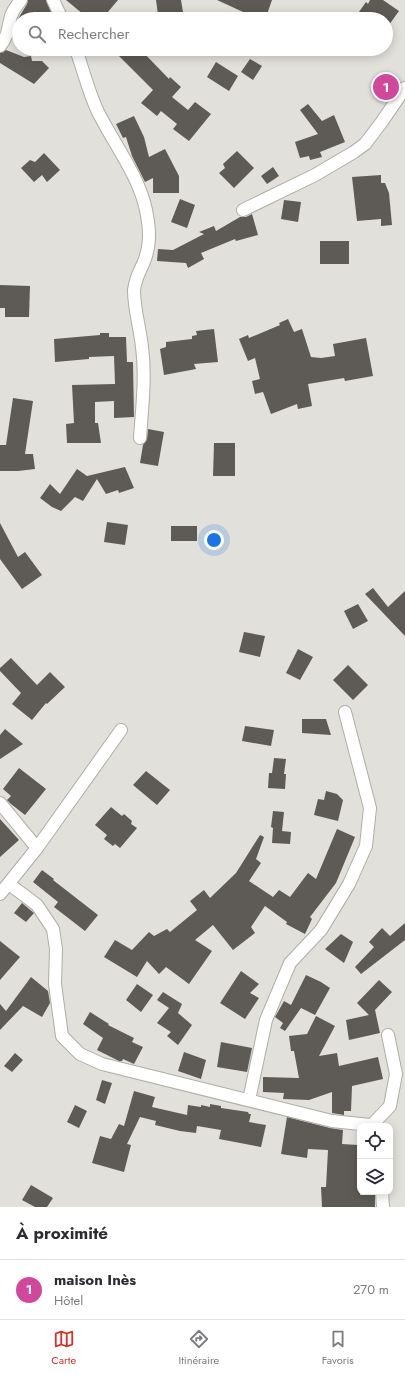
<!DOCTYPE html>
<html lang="fr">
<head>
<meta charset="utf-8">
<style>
  body { margin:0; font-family:Jost,sans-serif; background:#f7f7f7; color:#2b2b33 }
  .controls { position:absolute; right:12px; bottom:12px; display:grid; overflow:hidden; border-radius:8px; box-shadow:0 2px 10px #0003 }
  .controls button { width:36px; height:36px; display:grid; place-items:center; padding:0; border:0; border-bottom:1px solid #e1e1e2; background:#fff; color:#2b2b33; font:20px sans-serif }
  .you { position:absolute; left:214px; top:540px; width:14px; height:14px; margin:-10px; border:3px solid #fff; border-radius:50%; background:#1a73e8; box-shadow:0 0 0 6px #1a73e833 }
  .badge { display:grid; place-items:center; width:26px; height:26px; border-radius:50%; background:#d93025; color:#fff; font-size:13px; font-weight:700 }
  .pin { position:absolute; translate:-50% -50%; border:2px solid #fff; box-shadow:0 1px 4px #0006 }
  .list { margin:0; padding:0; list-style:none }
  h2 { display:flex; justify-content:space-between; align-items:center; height:52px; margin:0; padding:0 16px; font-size:17px }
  h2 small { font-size:13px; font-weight:400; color:#7c7c81 }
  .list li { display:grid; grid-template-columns:26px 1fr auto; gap:12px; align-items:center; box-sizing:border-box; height:60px; padding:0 16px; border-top:1px solid #e1e1e2 }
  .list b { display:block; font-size:15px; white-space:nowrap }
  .list p { margin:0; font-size:13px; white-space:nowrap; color:#7c7c81 }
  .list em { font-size:13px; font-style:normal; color:#7c7c81 }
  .icon { flex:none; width:22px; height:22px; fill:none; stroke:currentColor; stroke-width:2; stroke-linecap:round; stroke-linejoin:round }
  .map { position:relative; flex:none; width:405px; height:1207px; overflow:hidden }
  .search { position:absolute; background:#fff; box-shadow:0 2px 10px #0003; left:12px; right:12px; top:12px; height:44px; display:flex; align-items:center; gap:10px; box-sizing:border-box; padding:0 14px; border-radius:22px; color:#7c7c81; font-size:15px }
  .sheet { height:112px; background:#fff }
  nav { display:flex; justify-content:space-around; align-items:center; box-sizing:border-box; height:56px; border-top:1px solid #e1e1e2; background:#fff; font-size:11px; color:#7c7c81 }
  nav a { display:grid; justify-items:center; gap:2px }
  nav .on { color:#d93025 }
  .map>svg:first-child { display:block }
</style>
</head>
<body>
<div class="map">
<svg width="405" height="1207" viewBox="0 0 405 1207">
  <rect width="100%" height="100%" fill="#e2e0da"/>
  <path fill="#5e5b56" d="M 28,0 L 46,0 L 54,19 L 18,19 L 27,4 Z
    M 66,0 L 118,0 L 102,19 L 89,19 Z
    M 156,0 L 181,0 L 183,12 L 158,15 Z
    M 217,0 L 272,0 L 266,17 L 255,13 L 254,17 Z
    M 370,0 L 383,0 L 399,11 L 386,29 L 386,19 L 354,19 L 366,2 L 368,4 Z
    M 125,49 L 140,49 L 169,79 L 170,77 L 181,87 L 172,97 L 188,110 L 195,102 L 211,114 L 189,141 L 173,129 L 177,124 L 161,111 L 157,116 L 141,103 L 153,90 L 118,55 Z
    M 6,50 L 24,57 L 31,56 L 32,61 L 42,61 L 49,68 L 34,84 L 0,63 L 0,53 Z
    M 250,59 L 262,66 L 253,80 L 241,72 Z
    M 216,62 L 238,76 L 229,91 L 207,77 Z
    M 308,104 L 322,121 L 334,115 L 345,142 L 320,152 L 322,157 L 310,160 L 309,156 L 300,158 L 295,142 L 318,134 L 300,110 Z
    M 134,116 L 144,137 L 149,157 L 165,149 L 179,176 L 179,193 L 153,193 L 153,178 L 145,182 L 132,156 L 126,137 L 123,138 L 116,124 Z
    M 237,151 L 254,168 L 234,188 L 219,173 L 225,168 L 223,164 Z
    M 44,153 L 60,170 L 47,182 L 42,175 L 34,182 L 21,168 L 30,160 L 35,162 Z
    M 273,167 L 279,176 L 267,184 L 261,176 Z
    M 381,175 L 381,183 L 385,183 L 389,193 L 392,225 L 381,226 L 381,219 L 357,221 L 352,177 Z
    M 180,199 L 195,205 L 187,228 L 171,222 Z
    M 284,200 L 301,202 L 298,222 L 281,219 Z
    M 252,214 L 258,235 L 236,241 L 235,239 L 201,253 L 204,259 L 188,268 L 186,263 L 157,261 L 158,249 L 173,250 L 204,234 L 199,232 L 214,226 L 216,231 L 240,217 L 246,217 Z
    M 320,241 L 349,241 L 349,264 L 320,264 Z
    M 0,285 L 30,286 L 29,317 L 5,317 L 5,308 L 0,308 Z
    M 288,319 L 294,332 L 302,329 L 311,357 L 321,358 L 335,356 L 333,344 L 366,338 L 373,376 L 345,381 L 344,378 L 308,384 L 312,406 L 298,409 L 297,404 L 271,414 L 263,392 L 255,394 L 252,381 L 260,379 L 255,358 L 248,361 L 239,339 L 248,335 L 249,338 L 280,325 L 279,323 Z
    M 214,329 L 218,362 L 194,364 L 196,369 L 164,375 L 160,349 L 166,347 L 166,342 L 192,339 L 192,336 L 197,335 L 196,331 Z
    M 100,333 L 109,333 L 109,337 L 126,337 L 127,362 L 133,362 L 134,417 L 114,418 L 114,401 L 95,402 L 95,423 L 98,423 L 101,443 L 67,443 L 66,424 L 74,423 L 72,385 L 115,384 L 114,356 L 89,357 L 89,359 L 55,362 L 54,339 L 100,335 Z
    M 13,398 L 33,401 L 25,454 L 33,454 L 35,469 L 18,471 L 0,471 L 0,445 L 6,445 Z
    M 148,429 L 164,432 L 158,466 L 140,463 L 143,445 L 147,439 Z
    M 214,443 L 235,443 L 235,476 L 213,476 Z
    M 125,467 L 134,488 L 119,493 L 118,490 L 106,494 L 97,479 L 83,501 L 75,497 L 61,511 L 52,507 L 40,498 L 50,484 L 60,494 L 77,469 L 87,476 Z
    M 107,522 L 128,525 L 125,545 L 104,542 Z
    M 0,523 L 18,557 L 25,552 L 42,575 L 22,589 L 0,559 Z
    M 171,526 L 197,526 L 197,541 L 171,541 Z
    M 373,588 L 388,607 L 405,591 L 405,636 L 365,594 Z
    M 358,604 L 368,621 L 353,629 L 344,611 Z
    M 244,632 L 265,636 L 260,657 L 239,652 Z
    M 298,649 L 313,657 L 300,680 L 286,673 Z
    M 11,658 L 37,685 L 50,672 L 65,687 L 47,704 L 46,703 L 32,720 L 12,704 L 21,693 L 0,671 L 0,668 Z
    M 348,665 L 368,685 L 353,700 L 333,680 Z
    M 302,719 L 326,719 L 331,735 L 302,733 Z
    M 245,726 L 274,730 L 271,746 L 242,741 Z
    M 5,729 L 23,744 L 0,759 L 0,735 Z
    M 274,758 L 286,759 L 284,774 L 286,774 L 285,789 L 268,788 L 269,773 L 272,773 Z
    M 19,768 L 46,789 L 25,815 L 11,804 L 7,800 L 11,796 L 3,789 Z
    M 146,771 L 170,790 L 157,805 L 133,785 Z
    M 326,791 L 337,794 L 343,800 L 338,821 L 314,815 L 318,799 L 324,800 Z
    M 111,807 L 122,816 L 124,814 L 132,821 L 131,824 L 137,828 L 120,848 L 115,844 L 113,846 L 104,839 L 107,835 L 95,825 Z
    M 273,811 L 284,812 L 282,831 L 291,832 L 290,844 L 272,843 L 273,828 L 271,827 Z
    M 0,819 L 19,840 L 0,857 Z
    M 337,829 L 355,837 L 336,883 L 310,917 L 312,919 L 305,934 L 286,924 L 287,922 L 265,906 L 251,927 L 255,933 L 233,950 L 213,925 L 195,940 L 212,951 L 189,984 L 166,967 L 159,974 L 147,961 L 137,977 L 104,957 L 115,940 L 132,950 L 149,932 L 154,936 L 167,929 L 170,932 L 197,910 L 190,901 L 204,890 L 210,898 L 236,873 L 260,835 L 264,837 L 256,859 L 261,863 L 249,881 L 273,897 L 279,890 L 290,897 L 308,873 L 316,879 Z
    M 42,870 L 54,879 L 53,880 L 98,915 L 85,931 L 54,907 L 58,902 L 33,882 Z
    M 22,903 L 34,913 L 26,922 L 14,913 Z
    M 405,923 L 405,940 L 361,974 L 355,967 L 374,947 L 369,942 L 382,928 L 390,936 Z
    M 341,934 L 353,942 L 344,963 L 325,949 Z
    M 0,941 L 20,957 L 0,980 Z
    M 241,971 L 259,984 L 250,993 L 259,998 L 245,1019 L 220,1003 Z
    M 306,975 L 321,982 L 330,988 L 315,1015 L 301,1008 L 285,1031 L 280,1028 L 283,1023 L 275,1017 L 284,1001 L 291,1005 Z
    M 31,977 L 48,991 L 50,1003 L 42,1017 L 23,1006 L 0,1030 L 0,1004 L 6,1011 Z
    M 379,980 L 392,992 L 375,1010 L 380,1033 L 349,1040 L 346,1020 L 369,1015 L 357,1003 Z
    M 137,984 L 153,995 L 141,1012 L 126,1000 Z
    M 163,992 L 182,1004 L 178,1013 L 192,1025 L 178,1045 L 167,1036 L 171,1032 L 157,1023 L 169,1008 L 157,1000 Z
    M 90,1012 L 109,1024 L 108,1025 L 134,1038 L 132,1042 L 143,1047 L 134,1064 L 123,1059 L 122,1061 L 119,1061 L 97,1050 L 103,1038 L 83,1024 Z
    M 316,1016 L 335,1026 L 319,1056 L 337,1053 L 339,1066 L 378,1057 L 383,1079 L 352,1086 L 351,1111 L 344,1111 L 344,1115 L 332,1113 L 332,1092 L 309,1100 L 283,1099 L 284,1093 L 263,1092 L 263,1077 L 299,1078 L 294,1051 L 291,1051 L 289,1036 L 307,1034 Z
    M 221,1042 L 252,1048 L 247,1072 L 217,1067 Z
    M 184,1052 L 206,1060 L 201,1079 L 178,1071 Z
    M 15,1053 L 23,1060 L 12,1072 L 4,1066 Z
    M 102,1080 L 112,1083 L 105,1104 L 96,1100 Z
    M 134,1091 L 155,1097 L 152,1107 L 187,1115 L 188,1105 L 201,1107 L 201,1105 L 210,1107 L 210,1104 L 221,1106 L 221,1108 L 248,1112 L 249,1114 L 251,1114 L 249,1122 L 266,1125 L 261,1147 L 219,1139 L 221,1130 L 197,1126 L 196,1133 L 180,1131 L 155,1125 L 156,1121 L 140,1117 L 127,1144 L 131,1145 L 124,1172 L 92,1163 L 100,1136 L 111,1139 L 119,1124 L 124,1126 Z
    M 75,1105 L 87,1111 L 79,1128 L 67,1122 Z
    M 287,1117 L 330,1128 L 343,1130 L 342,1144 L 358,1145 L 358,1162 L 360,1162 L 360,1195 L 375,1194 L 375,1207 L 322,1207 L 321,1187 L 326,1187 L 328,1150 L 308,1149 L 307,1158 L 281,1154 Z
    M 31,1185 L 53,1198 L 47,1207 L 35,1207 L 22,1200 Z"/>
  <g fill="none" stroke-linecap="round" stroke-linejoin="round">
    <g stroke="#afada7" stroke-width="14">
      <path id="street" d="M 53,0 L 62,19
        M 0,46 C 8,37 8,27 11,16 C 13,10 17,5 21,0
        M 76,49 C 83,70 89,93 98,112 C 114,144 139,176 146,210 C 150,230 151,246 143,264 C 139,272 135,280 134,290 C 134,309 140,328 142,347 C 146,377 142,408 140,438
        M 243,210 L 315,175 L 354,152 L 365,144 L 381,123 L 405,88
        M 0,803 L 37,848
        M 9,884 L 37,905 L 53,929 L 56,949 L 55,984 L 62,1036 L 80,1054 L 102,1064 L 332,1121 L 370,1125
        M 0,894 L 37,848 L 121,730
        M 249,1100 L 266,1020 L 290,963 L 321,930 L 349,884 L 366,846 L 370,808 L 345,712
        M 371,1126 L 390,1106 L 396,1074 L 388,1035
        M 382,1192 L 383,1207"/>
    </g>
    <use href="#street" stroke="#fff" stroke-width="12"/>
  </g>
</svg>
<div class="controls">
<button><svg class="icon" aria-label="locate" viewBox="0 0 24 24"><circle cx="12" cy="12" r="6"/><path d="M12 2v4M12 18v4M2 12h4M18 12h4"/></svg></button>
<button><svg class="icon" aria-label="layers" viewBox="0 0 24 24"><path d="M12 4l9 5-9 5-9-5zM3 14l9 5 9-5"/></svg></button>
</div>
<div class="you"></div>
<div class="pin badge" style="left:386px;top:87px;background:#d1479c">1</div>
<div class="search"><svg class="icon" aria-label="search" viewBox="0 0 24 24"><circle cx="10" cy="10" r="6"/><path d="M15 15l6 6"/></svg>Rechercher</div>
</div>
<section class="sheet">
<h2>À proximité<small></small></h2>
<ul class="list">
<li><span class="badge" style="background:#d1479c">1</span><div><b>maison Inès</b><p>Hôtel</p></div><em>270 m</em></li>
</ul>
</section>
<nav>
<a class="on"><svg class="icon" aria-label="map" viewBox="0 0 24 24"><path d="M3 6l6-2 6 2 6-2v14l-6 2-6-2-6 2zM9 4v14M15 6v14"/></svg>Carte</a>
<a><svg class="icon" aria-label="directions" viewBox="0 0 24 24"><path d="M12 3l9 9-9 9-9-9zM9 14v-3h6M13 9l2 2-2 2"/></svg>Itinéraire</a>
<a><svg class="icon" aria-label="saved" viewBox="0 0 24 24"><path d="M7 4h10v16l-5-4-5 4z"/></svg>Favoris</a>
</nav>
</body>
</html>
